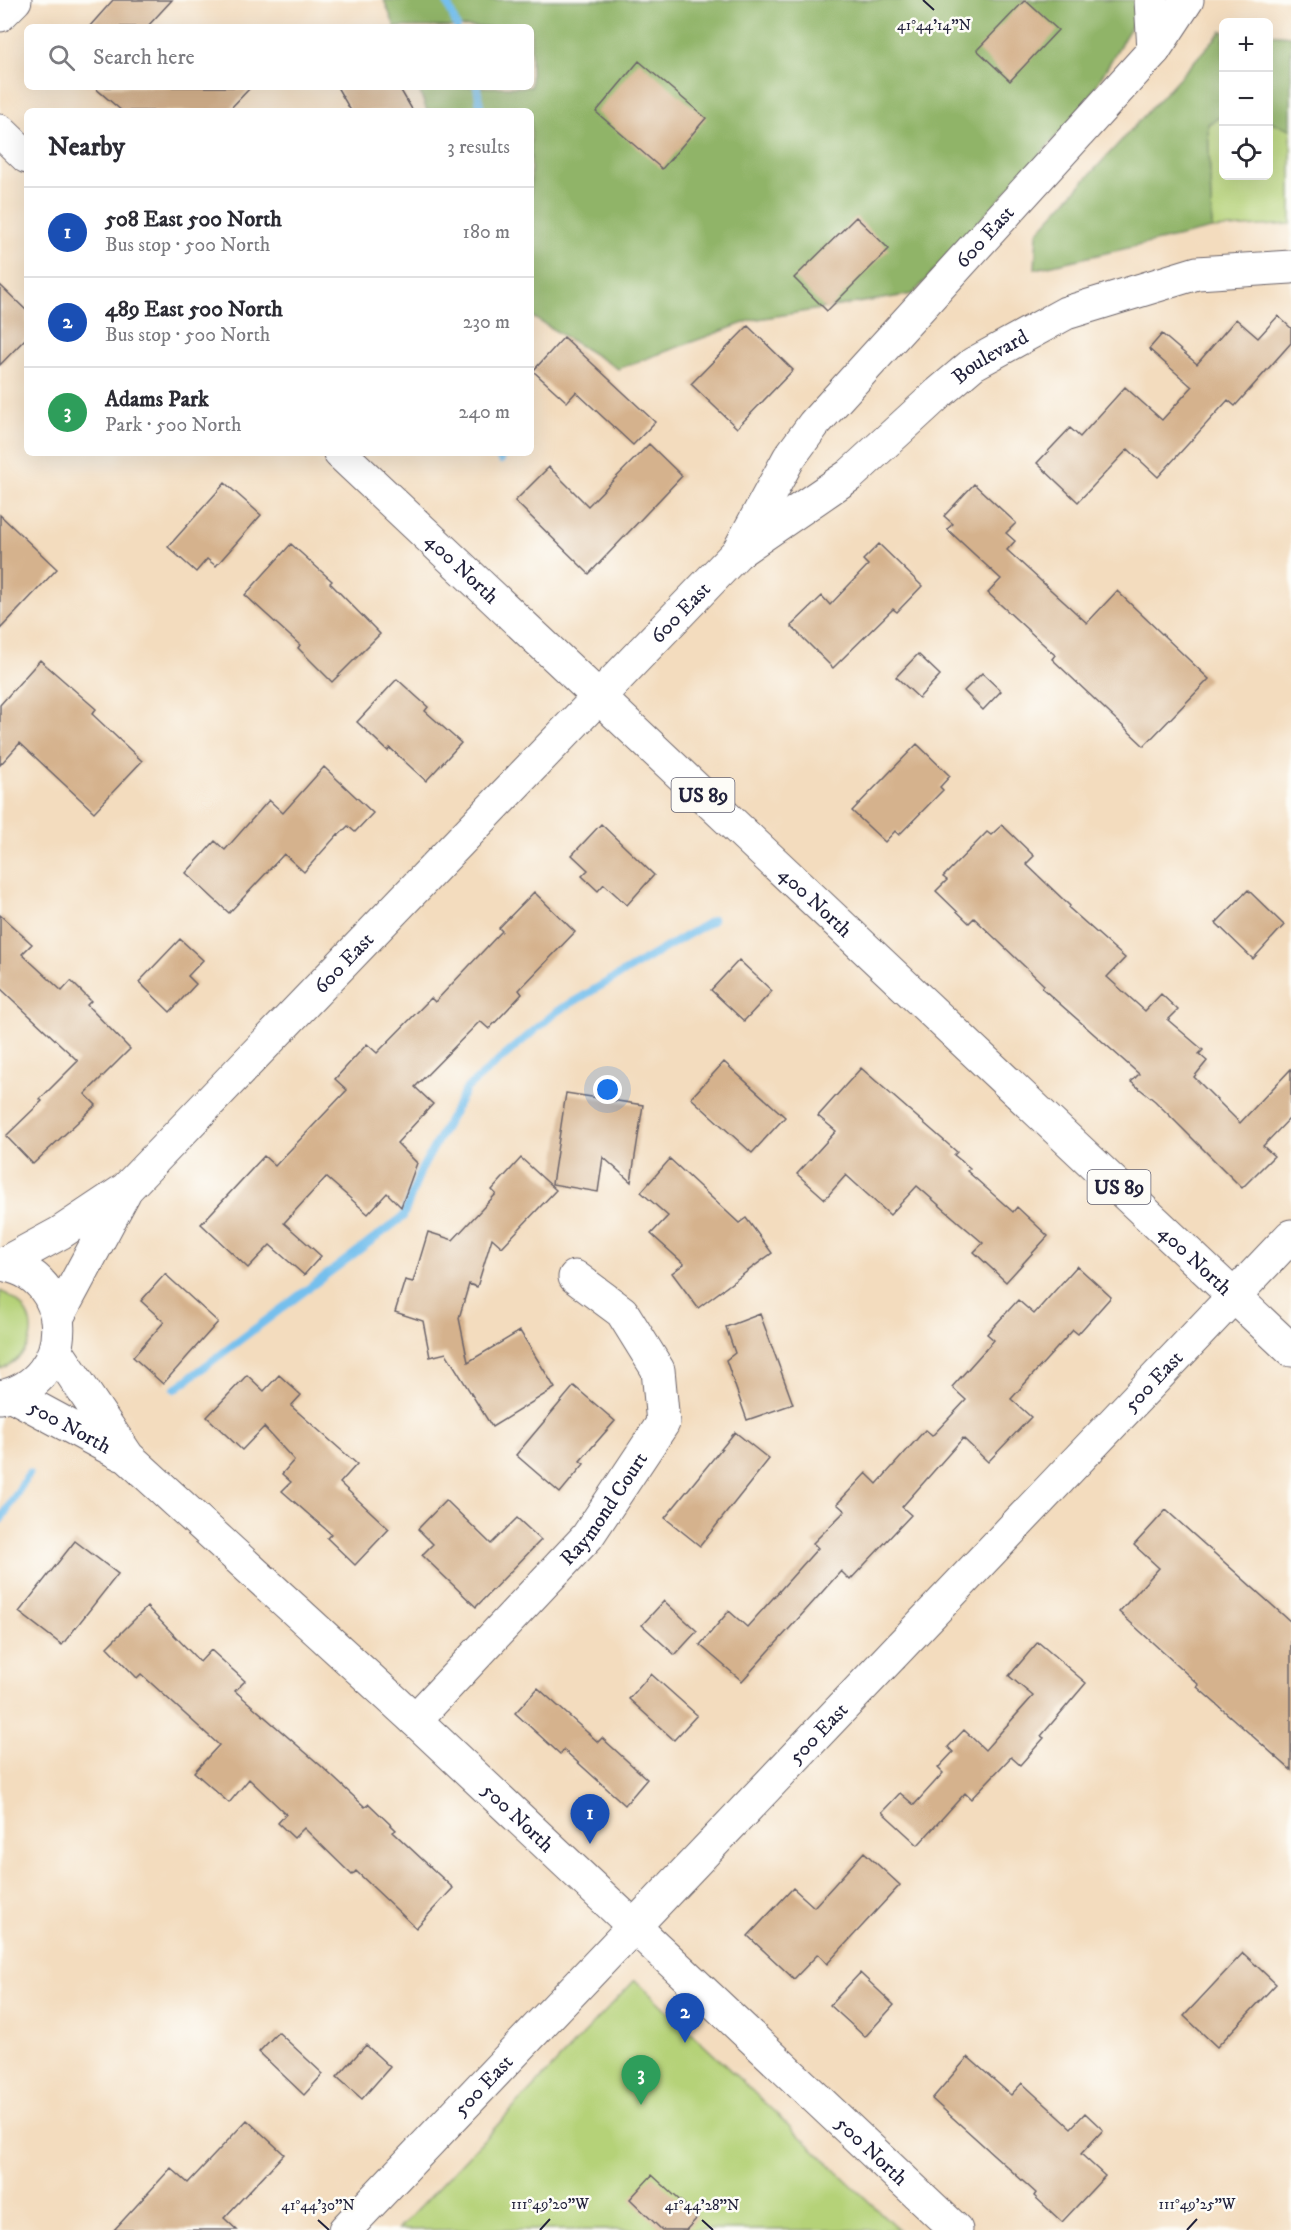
<!DOCTYPE html>
<html lang="en">
<head>
<meta charset="utf-8">
<style>
  body { margin:0; font-family:"IM FELL DW Pica",serif; background:#f2f2f3; color:#2b2b33 }
  .controls { position:absolute; right:18px; top:18px; display:grid; overflow:hidden; border-radius:9px; box-shadow:0 6px 24px #0002 }
  .controls button { width:54px; height:54px; display:grid; place-items:center; padding:0; border:0; border-bottom:2px solid #e1e1e2; background:#fff; color:#2b2b33; font:30px sans-serif }
  .you { position:absolute; left:608px; top:1090px; width:21px; height:21px; margin:-15px; border:4px solid #fff; border-radius:50%; background:#1a73e8; box-shadow:0 0 0 9px #1a73e833 }
  .badge { display:grid; place-items:center; width:39px; height:39px; border-radius:50%; background:#d93025; color:#fff; font-size:20px; font-weight:700 }
  .pin { position:absolute; translate:-50% -50px; filter:drop-shadow(0 2px 3px #0008) }
  .pin::after { content:''; position:absolute; top:32px; width:21px; height:18px; background:inherit; clip-path:polygon(0 0,100% 0,50% 100%) }
  .list { margin:0; padding:0; list-style:none }
  h2 { display:flex; justify-content:space-between; align-items:center; height:78px; margin:0; padding:0 24px; font-size:26px }
  h2 small { font-size:20px; font-weight:400; color:#7c7c81 }
  .list li { display:grid; grid-template-columns:39px 1fr auto; gap:18px; align-items:center; box-sizing:border-box; height:90px; padding:0 24px; border-top:2px solid #e1e1e2 }
  .list b { display:block; font-size:22px; white-space:nowrap }
  .list p { margin:0; font-size:20px; white-space:nowrap; color:#7c7c81 }
  .list em { font-size:20px; font-style:normal; color:#7c7c81 }
  .icon { flex:none; width:33px; height:33px; fill:none; stroke:currentColor; stroke-width:2; stroke-linecap:round; stroke-linejoin:round }
  .map { position:relative; flex:none; width:1291px; height:2230px; overflow:hidden }
  .search { position:absolute; background:#fff; box-shadow:0 6px 24px #0002; left:24px; top:24px; width:510px; height:66px; display:flex; align-items:center; gap:15px; box-sizing:border-box; padding:0 21px; border-radius:9px; color:#7c7c81; font-size:22px }
  .panel { position:absolute; background:#fff; box-shadow:0 6px 24px #0002; left:24px; top:108px; width:510px; height:348px; border-radius:9px }
  .map>svg:first-child { display:block }
</style>
</head>
<body>
<div class="map">
<svg width="1291" height="2230" viewBox="0 0 1291 2230">
  <rect width="100%" height="100%" fill="#fdfcf7"/>
  <filter id="ink" filterUnits="userSpaceOnUse"><feTurbulence type="fractalNoise" baseFrequency=".0167" numOctaves="2"/><feDisplacementMap in="SourceGraphic" scale="12" xChannelSelector="R" yChannelSelector="G"/><feConvolveMatrix kernelMatrix="1 2 1 2 8 2 1 2 1" color-interpolation-filters="sRGB"/></filter>
  <filter id="wash" filterUnits="userSpaceOnUse"><feTurbulence type="fractalNoise" baseFrequency=".008" numOctaves="4" result="noise"/><feDisplacementMap in="SourceGraphic" scale="24" xChannelSelector="R" yChannelSelector="G"/><feGaussianBlur stdDeviation="1.35" result="paint"/><feColorMatrix in="noise" values="0 0 0 0 0 0 0 0 0 0 0 0 0 0 0 0 0 1.4 0 .05"/><feComposite in="paint" operator="in"/></filter>
  <g filter="url(#wash)">
    <rect width="100%" height="100%" fill="#f3dcbe"/>
    <path fill="#b5d278" stroke="#6c7a5a" stroke-width="1.5" d="M 1223,115 L 1224,176 L 1268,176 L 1269,117 L 1273,123 L 1291,129 L 1291,224 L 1212,229 L 1208,124 Z
      M 0,1291 C 41,1308 42,1353 0,1369 Z
      M 635,1980 L 899,2230 L 398,2230 Z"/>
    <path fill="#90b468" stroke="#596b52" stroke-width="1.5" d="M 384,0 L 1133,0 L 1139,13 L 1085,105 L 913,294 L 752,320 L 618,369 L 531,316 L 531,111 L 427,111 L 418,87 L 531,87 L 531,27 L 395,27 Z
      M 1222,31 L 1224,31 L 1223,115 L 1208,124 L 1212,229 L 1035,269 L 1037,232 Z
      M 1268,34 L 1291,36 L 1291,129 L 1273,123 L 1269,117 Z"/>
    <g fill="none" stroke-linecap="round" stroke-linejoin="round">
      <path stroke="#74bfed" stroke-width="8" d="M 446,0 L 457,27
        M 477,87 L 481,111
        M 496,453 L 501,460
        M 175,1389 L 403,1217 L 421,1170 L 467,1088 L 556,1012 L 713,920
        M 0,1521 L 29,1473"/>
    </g>
    <g id="blocks">
      <path fill="#d5b28d" d="M 113,0 L 172,0 L 147,27 L 89,27 Z
        M 1025,0 L 1058,30 L 1010,81 L 977,50 Z
        M 639,61 L 706,118 L 662,169 L 596,112 Z
        M 94,87 L 251,87 L 228,111 L 122,111 Z
        M 337,87 L 399,87 L 413,111 L 351,111 Z
        M 856,217 L 889,249 L 827,311 L 794,278 Z
        M 0,285 L 27,311 L 27,337 L 0,365 Z
        M 1278,316 L 1291,328 L 1291,343 L 1235,406 L 1228,400 L 1158,477 L 1128,449 L 1078,502 L 1037,463 L 1070,428 L 1080,437 L 1125,387 L 1162,420 L 1192,387 L 1149,349 L 1162,334 L 1197,364 L 1236,319 L 1258,338 Z
        M 748,326 L 793,370 L 737,428 L 691,384 Z
        M 564,337 L 655,422 L 633,445 L 576,392 L 567,402 L 533,371 Z
        M 649,444 L 682,476 L 589,574 L 515,501 L 549,467 L 588,506 Z
        M 225,483 L 261,515 L 216,566 L 207,559 L 196,572 L 168,547 Z
        M 974,484 L 1016,523 L 1006,533 L 1015,541 L 1007,550 L 1087,623 L 1117,591 L 1209,679 L 1144,746 L 1052,659 L 1055,655 L 988,593 L 1001,579 L 947,529 L 953,524 L 944,516 Z
        M 0,515 L 57,569 L 0,629 Z
        M 291,544 L 332,581 L 330,583 L 380,634 L 332,682 L 298,648 L 300,645 L 245,595 Z
        M 879,544 L 922,586 L 897,612 L 893,609 L 833,668 L 791,626 L 822,596 L 830,605 L 868,565 L 863,560 Z
        M 918,654 L 940,675 L 919,698 L 896,677 Z
        M 40,660 L 96,709 L 92,714 L 142,761 L 94,812 L 20,743 L 0,765 L 0,705 Z
        M 982,673 L 1001,691 L 983,710 L 964,691 Z
        M 397,679 L 428,707 L 425,711 L 461,743 L 426,781 L 390,748 L 388,751 L 357,722 Z
        M 917,744 L 950,776 L 940,787 L 943,790 L 899,835 L 895,831 L 885,842 L 852,811 Z
        M 324,767 L 373,813 L 355,832 L 348,826 L 339,835 L 338,834 L 304,872 L 284,854 L 229,913 L 186,873 L 215,841 L 225,850 L 269,800 L 283,813 Z
        M 601,824 L 654,875 L 627,905 L 604,884 L 598,891 L 582,876 L 588,870 L 572,855 Z
        M 1002,825 L 1034,856 L 1026,864 L 1070,906 L 1069,908 L 1125,958 L 1107,977 L 1145,1011 L 1161,994 L 1178,1010 L 1168,1020 L 1203,1050 L 1199,1054 L 1207,1061 L 1194,1077 L 1240,1123 L 1291,1069 L 1291,1117 L 1263,1146 L 1274,1156 L 1242,1188 L 1155,1101 L 1131,1082 L 1139,1074 L 1042,988 L 1044,985 L 974,918 L 969,923 L 936,891 L 947,880 L 943,877 L 987,832 L 991,835 Z
        M 1248,890 L 1284,925 L 1253,959 L 1216,923 Z
        M 534,892 L 575,932 L 519,990 L 522,994 L 489,1029 L 480,1021 L 415,1087 L 433,1104 L 397,1143 L 417,1163 L 401,1207 L 387,1193 L 368,1214 L 326,1177 L 284,1223 L 321,1256 L 304,1275 L 270,1245 L 248,1268 L 201,1224 L 264,1156 L 275,1166 L 347,1090 L 335,1079 L 367,1044 L 377,1053 L 431,998 L 435,1002 L 502,931 L 499,928 Z
        M 0,915 L 32,944 L 22,954 L 62,991 L 71,981 L 91,1001 L 87,1005 L 130,1049 L 85,1094 L 96,1105 L 33,1164 L 6,1136 L 42,1101 L 40,1099 L 78,1061 L 0,988 Z
        M 180,939 L 203,960 L 188,976 L 196,984 L 170,1012 L 139,982 Z
        M 739,960 L 772,991 L 744,1021 L 711,990 Z
        M 724,1062 L 785,1117 L 752,1153 L 691,1098 Z
        M 861,1068 L 957,1152 L 954,1155 L 970,1168 L 967,1171 L 1013,1212 L 1017,1207 L 1048,1236 L 1006,1282 L 974,1252 L 983,1243 L 917,1186 L 890,1215 L 846,1175 L 825,1199 L 797,1174 L 836,1131 L 818,1116 Z
        M 566,1093 L 643,1105 L 631,1182 L 603,1157 L 598,1192 L 552,1184 Z
        M 521,1158 L 556,1190 L 502,1247 L 492,1238 L 477,1287 L 469,1284 L 459,1318 L 468,1362 L 520,1331 L 555,1388 L 492,1427 L 446,1353 L 430,1357 L 423,1321 L 395,1312 L 405,1280 L 413,1282 L 428,1232 L 453,1240 L 496,1194 L 492,1190 Z
        M 670,1159 L 739,1223 L 746,1218 L 772,1253 L 698,1308 L 672,1273 L 684,1264 L 651,1234 L 668,1216 L 641,1192 Z
        M 1077,1266 L 1111,1297 L 1078,1334 L 1073,1330 L 1011,1399 L 1031,1417 L 988,1462 L 963,1438 L 902,1507 L 911,1515 L 850,1580 L 841,1571 L 742,1681 L 700,1645 L 729,1611 L 747,1627 L 818,1548 L 813,1543 L 845,1511 L 837,1504 L 866,1473 L 877,1484 L 925,1430 L 932,1436 L 966,1400 L 952,1387 L 994,1340 L 987,1334 L 1018,1300 L 1034,1314 Z
        M 165,1274 L 218,1322 L 163,1384 L 133,1357 L 164,1322 L 141,1301 Z
        M 760,1314 L 793,1404 L 747,1420 L 726,1360 L 735,1353 L 726,1327 Z
        M 247,1375 L 264,1391 L 279,1375 L 301,1395 L 291,1406 L 357,1464 L 340,1483 L 389,1529 L 355,1565 L 327,1538 L 331,1534 L 282,1491 L 291,1482 L 282,1474 L 294,1460 L 264,1427 L 242,1450 L 207,1417 Z
        M 574,1386 L 615,1421 L 580,1461 L 584,1464 L 560,1493 L 516,1455 Z
        M 735,1432 L 769,1459 L 700,1546 L 665,1518 Z
        M 446,1500 L 491,1544 L 517,1518 L 541,1540 L 476,1607 L 422,1555 L 433,1544 L 418,1529 Z
        M 1166,1510 L 1291,1622 L 1291,1770 L 1197,1687 L 1199,1685 L 1119,1612 L 1159,1568 L 1134,1545 Z
        M 75,1541 L 118,1574 L 62,1645 L 19,1612 Z
        M 664,1601 L 697,1631 L 675,1655 L 642,1625 Z
        M 147,1607 L 200,1662 L 211,1650 L 245,1681 L 235,1691 L 320,1765 L 365,1807 L 369,1804 L 396,1830 L 393,1832 L 453,1888 L 416,1928 L 356,1871 L 352,1875 L 304,1828 L 294,1838 L 278,1823 L 286,1814 L 249,1779 L 229,1803 L 194,1772 L 219,1745 L 141,1674 L 137,1678 L 107,1647 Z
        M 1038,1642 L 1086,1683 L 1041,1736 L 1044,1738 L 1020,1765 L 1011,1757 L 971,1799 L 965,1793 L 918,1845 L 882,1812 L 900,1793 L 914,1805 L 943,1773 L 938,1768 L 953,1752 L 948,1747 L 964,1730 L 985,1750 L 1033,1696 L 1009,1676 Z
        M 651,1674 L 697,1715 L 674,1740 L 629,1699 Z
        M 538,1688 L 598,1742 L 602,1738 L 647,1779 L 625,1805 L 564,1750 L 560,1754 L 515,1713 Z
        M 864,1852 L 900,1885 L 827,1964 L 818,1954 L 794,1979 L 748,1936 L 793,1888 L 814,1907 Z
        M 1243,1953 L 1276,1984 L 1217,2047 L 1184,2016 Z
        M 860,1973 L 894,2005 L 865,2037 L 830,2005 Z
        M 278,2032 L 323,2074 L 304,2095 L 259,2052 Z
        M 366,2045 L 390,2067 L 362,2099 L 337,2077 Z
        M 968,2057 L 1011,2095 L 1022,2083 L 1071,2128 L 1085,2113 L 1103,2130 L 1081,2154 L 1105,2176 L 1062,2222 L 1034,2196 L 1036,2193 L 932,2099 Z
        M 247,2120 L 284,2154 L 224,2218 L 237,2230 L 114,2230 L 171,2168 L 188,2183 Z
        M 652,2175 L 698,2217 L 686,2230 L 662,2230 L 630,2199 Z"/>
    </g>
  </g>
  <g filter="url(#ink)">
    <use href="#blocks" fill-opacity="0" stroke="#6b6369" stroke-width="1.5"/>
    <g fill="none" stroke-linecap="round" stroke-linejoin="round">
      <g stroke="#6b6369" stroke-width="35">
        <g id="minor">
          <path d="M 1151,0 L 1154,50"/>
          <path d="M 0,15 L 15,0"/>
          <path id="s1" d="M 738,552 L 850,475 L 939,393 L 973,364 L 1066,313 L 1197,273 L 1291,267"/>
          <path id="s2" d="M 56,1350 L 128,1457 L 415,1720 L 956,2230"/>
          <path id="s3" d="M 12,1395 L 121,1454"/>
          <path id="s4" d="M 415,1720 L 587,1537 L 663,1423 L 658,1370 L 622,1312 L 575,1277"/>
          <path id="s5" d="M 345,2230 L 1291,1236"/>
        </g>
      </g>
      <g stroke="#6b6369" stroke-width="35">
        <g id="major">
          <path d="M 0,131 L 27,157"/>
          <path id="s6" d="M 340,453 L 1291,1350"/>
          <path d="M 0,1264 C 76,1273 78,1382 0,1397"/>
          <path id="s7" d="M 3,1264 L 60,1233 L 126,1189 L 738,552 L 789,458 L 814,424 L 1154,50 L 1187,0"/>
          <path d="M 57,1318 L 124,1193"/>
        </g>
      </g>
      <use href="#minor" stroke="#fff" stroke-width="33"/>
      <use href="#major" stroke="#fff" stroke-width="33"/>
    </g>
  </g>
  <path fill="none" stroke="#22223b" stroke-width="2" d="M 923,0 L 934,10M 318,2220 L 329,2230M 702,2220 L 713,2230M 540,2230 L 550,2219M 1187,2230 L 1197,2219"/>
  <g text-anchor="middle" stroke-width="5" stroke-linejoin="round" paint-order="stroke">
    <g fill="#fdfcf7" stroke="#646373" stroke-width="1.5">
      <rect x="671.5" y="778" width="63" height="34" rx="4.5"/>
      <rect x="1087.5" y="1170" width="63" height="34" rx="4.5"/>
    </g>
    <g font-size="20" font-weight="bold" fill="#22223b">
      <text x="703" y="802">US 89</text>
      <text x="1119" y="1194">US 89</text>
    </g>
    <g font-size="21" fill="#22223b" stroke="#fdfcf7">
      <text dy="7" stroke="none"><textPath href="#s7" startOffset="1430">600 East</textPath></text>
      <text dy="7" stroke="none"><textPath href="#s1" startOffset="320">Boulevard</textPath></text>
      <text dy="7" stroke="none"><textPath href="#s6" startOffset="168">400 North</textPath></text>
      <text dy="7" stroke="none"><textPath href="#s7" startOffset="944">600 East</textPath></text>
      <text dy="7" stroke="none"><textPath href="#s6" startOffset="654">400 North</textPath></text>
      <text dy="7" stroke="none"><textPath href="#s7" startOffset="458">600 East</textPath></text>
      <text dy="7" stroke="none"><textPath href="#s6" startOffset="1176">400 North</textPath></text>
      <text dy="7" stroke="none"><textPath href="#s5" startOffset="1172">500 East</textPath></text>
      <text dy="7" stroke="none"><textPath href="#s3" startOffset="66">500 North</textPath></text>
      <text dy="7" stroke="none"><textPath href="#s4" startOffset="284">Raymond Court</textPath></text>
      <text dy="7" stroke="none"><textPath href="#s5" startOffset="686">500 East</textPath></text>
      <text dy="7" stroke="none"><textPath href="#s2" startOffset="660">500 North</textPath></text>
      <text dy="7" stroke="none"><textPath href="#s5" startOffset="200">500 East</textPath></text>
      <text dy="7" stroke="none"><textPath href="#s2" startOffset="1146">500 North</textPath></text>
    </g>
  </g>
  <g font-size="15" text-anchor="middle" fill="#22223b" stroke="#fdfcf7" stroke-width="5" stroke-linejoin="round" paint-order="stroke">
    <text x="934" y="30">41°44'14"N</text>
    <text x="550" y="2209">111°49'20"W</text>
    <text x="1197" y="2209">111°49'25"W</text>
    <text x="318" y="2210">41°44'30"N</text>
    <text x="702" y="2210">41°44'28"N</text>
  </g>
</svg>
<div class="controls">
<button>+</button>
<button>−</button>
<button><svg class="icon" aria-label="locate" viewBox="0 0 24 24"><circle cx="12" cy="12" r="6"/><path d="M12 2v4M12 18v4M2 12h4M18 12h4"/></svg></button>
</div>
<div class="you"></div>
<div class="pin badge" style="left:590px;top:1844px;background:#1a4fb4">1</div>
<div class="pin badge" style="left:685px;top:2043px;background:#1a4fb4">2</div>
<div class="pin badge" style="left:641px;top:2105px;background:#2e9e5b">3</div>
<div class="search"><svg class="icon" aria-label="search" viewBox="0 0 24 24"><circle cx="10" cy="10" r="6"/><path d="M15 15l6 6"/></svg>Search here</div>
<section class="panel">
<h2>Nearby<small>3 results</small></h2>
<ul class="list">
<li><span class="badge" style="background:#1a4fb4">1</span><div><b>508 East 500 North</b><p>Bus stop · 500 North</p></div><em>180 m</em></li>
<li><span class="badge" style="background:#1a4fb4">2</span><div><b>489 East 500 North</b><p>Bus stop · 500 North</p></div><em>230 m</em></li>
<li><span class="badge" style="background:#2e9e5b">3</span><div><b>Adams Park</b><p>Park · 500 North</p></div><em>240 m</em></li>
</ul>
</section>
</div>
</body>
</html>
